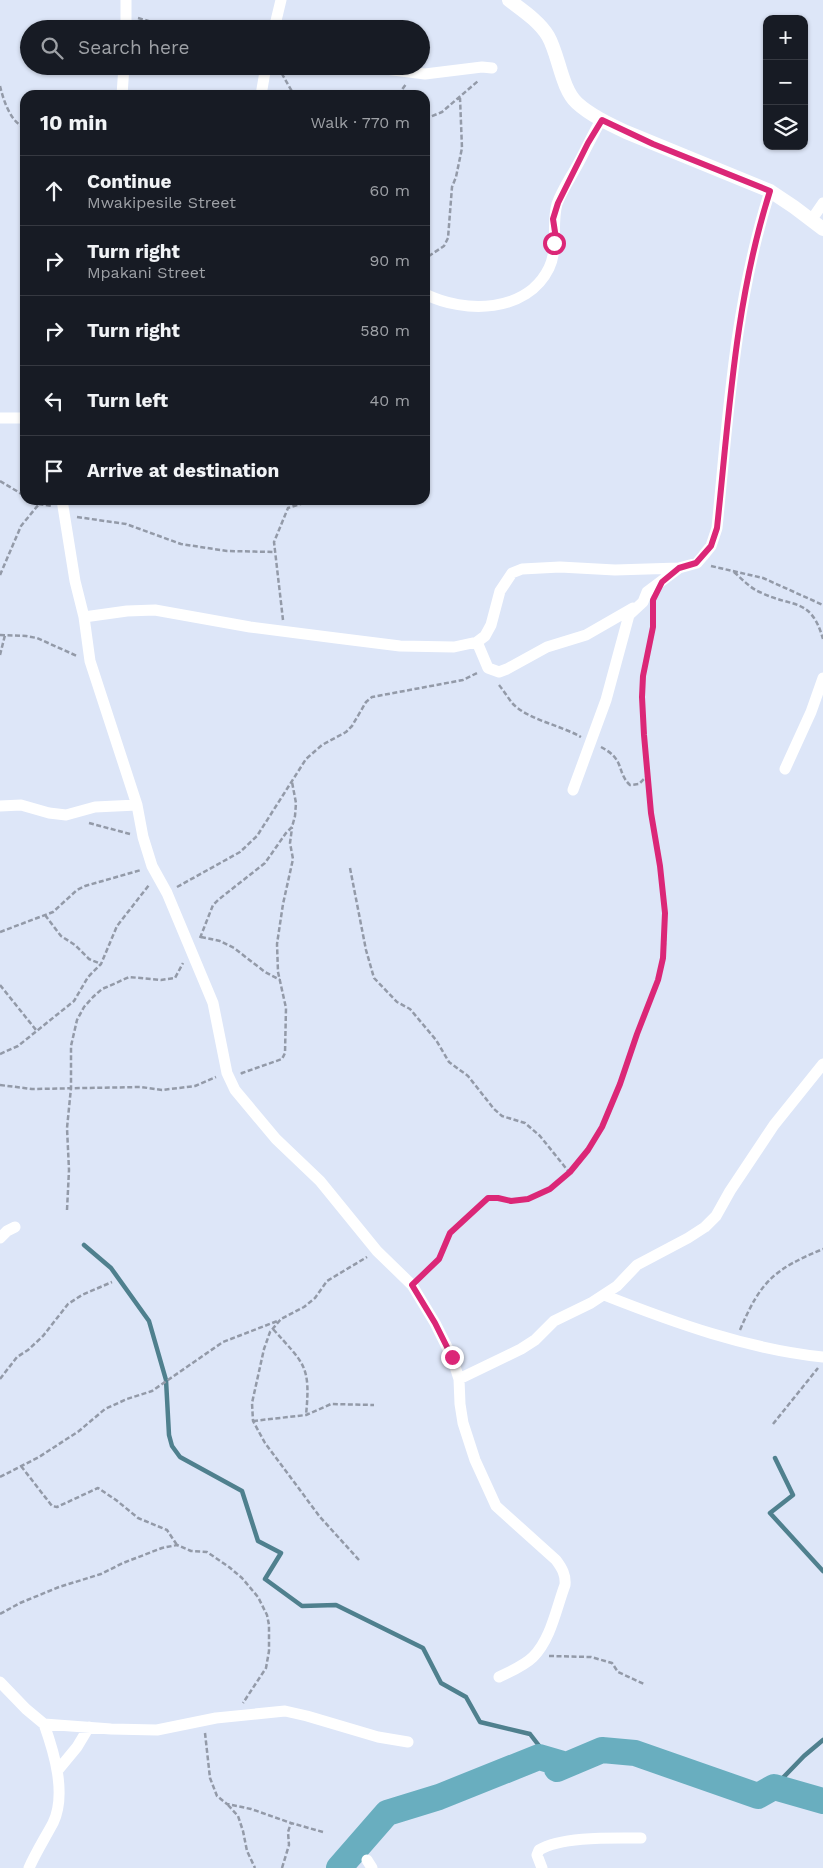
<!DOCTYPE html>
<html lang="en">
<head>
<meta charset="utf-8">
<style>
  body { margin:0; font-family:"Work Sans",sans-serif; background:#242831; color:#f1f3f6 }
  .controls { position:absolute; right:15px; top:15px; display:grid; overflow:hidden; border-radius:10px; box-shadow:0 1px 4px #0004 }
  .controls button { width:45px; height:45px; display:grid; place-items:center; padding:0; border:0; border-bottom:1px solid #363941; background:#171b24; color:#f1f3f6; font:25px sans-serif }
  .stop { position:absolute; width:15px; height:15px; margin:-11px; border:4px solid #db2777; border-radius:50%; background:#fff }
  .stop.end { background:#db2777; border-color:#fff; box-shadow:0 1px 5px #0008 }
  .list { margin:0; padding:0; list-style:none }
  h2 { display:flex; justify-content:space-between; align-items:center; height:65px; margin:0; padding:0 20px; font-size:21px }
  h2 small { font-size:16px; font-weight:400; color:#9ea1a6 }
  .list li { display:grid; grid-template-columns:32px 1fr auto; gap:15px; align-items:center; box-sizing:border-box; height:70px; padding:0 20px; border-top:1px solid #363941 }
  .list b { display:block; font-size:19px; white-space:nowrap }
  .list p { margin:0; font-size:16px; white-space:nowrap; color:#9ea1a6 }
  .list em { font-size:16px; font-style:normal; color:#9ea1a6 }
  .icon { flex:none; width:28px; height:28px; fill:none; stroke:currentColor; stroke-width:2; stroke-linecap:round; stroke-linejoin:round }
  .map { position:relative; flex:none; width:823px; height:1868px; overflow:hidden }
  .search { position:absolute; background:#171b24; box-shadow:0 1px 4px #0004; left:20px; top:20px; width:410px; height:55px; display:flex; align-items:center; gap:12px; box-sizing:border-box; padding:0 18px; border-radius:28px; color:#9ea1a6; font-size:19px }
  .panel { position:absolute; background:#171b24; box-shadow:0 1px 4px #0004; left:20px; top:90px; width:410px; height:415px; border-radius:15px }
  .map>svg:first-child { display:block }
</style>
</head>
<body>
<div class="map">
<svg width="823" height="1868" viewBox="0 0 823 1868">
  <rect width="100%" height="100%" fill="#dde6f8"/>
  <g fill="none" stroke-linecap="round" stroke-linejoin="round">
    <path stroke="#4f808e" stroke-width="4.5" d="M 84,1245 L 111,1268 L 149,1321 L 166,1380 L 169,1435 L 172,1446 L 180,1457 L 242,1491 L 258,1541 L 281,1553 L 265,1579 L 302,1606 L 336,1605 L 423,1648 L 441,1683 L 466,1697 L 480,1722 L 530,1734 L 557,1769
      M 775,1458 L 793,1495 L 770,1513 L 823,1571
      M 774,1787 L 804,1756 L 823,1740"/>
    <path stroke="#69aebf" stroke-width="26" d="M 339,1868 L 387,1813 L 439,1797 L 539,1757 L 563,1764 L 557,1769 L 602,1750 L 635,1753 L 758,1796 L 774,1787 L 823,1801"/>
    <path stroke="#939aa8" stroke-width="2.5" stroke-dasharray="5 2.5" stroke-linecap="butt" d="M 138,18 L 166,26 L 185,29
      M 280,66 L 282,74 L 294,95
      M 0,86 C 3,99 11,124 25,127
      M 398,95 L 406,84
      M 425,119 L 442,112 L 478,81
      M 425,263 L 429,256 L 444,246 L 448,238 L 452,187 L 456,177 L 462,148 L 460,98
      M 0,481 L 25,496
      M 32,500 L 39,504 L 52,506
      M 77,517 L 126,524 L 181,544 L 227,551 L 275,552
      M 711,566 L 763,578 L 823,605
      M 734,572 C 743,580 751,589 762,593 C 793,608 811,597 823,639
      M 0,575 L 21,526 L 39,504
      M 283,620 L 274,542 L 288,508 L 313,500
      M 0,635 L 26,636 L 37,638 L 77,656
      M 0,655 L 5,635
      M 499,685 C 504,691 508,698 513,704 C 529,720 560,725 581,737
      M 601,747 C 626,760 616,772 630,785 L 639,784 L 648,775
      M 89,823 L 130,834
      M 350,868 L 366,950 L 374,978 L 397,1002 L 410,1009 L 436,1040 L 449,1062 L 468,1076 L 494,1109 L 502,1116 L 525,1123 L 540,1136 L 569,1172
      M 177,887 L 240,852 L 257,836 L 306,759 L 322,745 L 346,732 L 352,726 L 366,702 L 372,697 L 463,680 L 477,673
      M 45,915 L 61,936 L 75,945 L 89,959 L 101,964
      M 0,932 L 53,912 L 77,890 L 85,886 L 141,870
      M 201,937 L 220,941 L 234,948 L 265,972 L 280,980
      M 200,938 L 213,905 L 218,900 L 265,863 L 286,833 L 292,827 L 295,816 L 296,803 L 292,782
      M 0,985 L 36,1030
      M 0,1054 L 18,1046 L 74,1001 L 88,977 L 101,964 L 117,926 L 149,885
      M 241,1074 L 242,1073 L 282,1059 L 285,1053 L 286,1008 L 278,972 L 277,944 L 283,904 L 293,859 L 290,843 L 292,828
      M 0,1085 L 32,1089 L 141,1087 L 162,1090 L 195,1086 L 216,1077
      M 67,1210 L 69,1170 L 67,1128 L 71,1088 L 71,1046 L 77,1020 L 84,1007 L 93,997 L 102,989 L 116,983 L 129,977 L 161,980 L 175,978 L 183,963
      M 420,1277 L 439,1259 L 450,1233 L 487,1198 C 495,1198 502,1200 510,1200 C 523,1202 538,1196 549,1189 C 601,1159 617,1087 636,1035 C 645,1010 657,987 663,960 C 666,946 665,930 665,915 C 665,890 659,866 655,841 C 652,818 651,796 648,773 C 646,748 642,723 642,698 C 641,668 654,639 653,609
      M 273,1329 C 304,1364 311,1365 306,1415
      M 740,1330 C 761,1280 775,1269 823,1249
      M 0,1379 L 17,1357 L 28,1350 L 43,1336 L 68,1304 L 82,1295 L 112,1282
      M 253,1421 L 306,1415 L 331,1404 L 374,1405
      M 773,1424 L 818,1368
      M 21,1466 L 52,1506 L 57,1507 L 98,1488 L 116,1500 L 138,1518 L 167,1530 L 177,1545
      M 0,1477 L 39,1457 L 79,1431 L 105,1409 L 127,1399 L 152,1391 L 223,1342 L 280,1320
      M 359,1560 L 320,1517 L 265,1443 L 253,1421 L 252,1403 L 264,1349 L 270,1332 L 281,1319 L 304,1307 L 315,1298 L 327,1281 L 367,1257
      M 0,1614 L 20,1603 L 59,1587 L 101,1574 L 123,1563 L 162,1548 L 177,1545 L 191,1551 L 207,1552 L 229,1567 L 242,1578 L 258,1597 L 267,1615 L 269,1625 L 269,1651 L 266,1668 L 243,1703
      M 549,1656 L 591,1657 L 612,1663 L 618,1672 L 644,1684
      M 205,1733 L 210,1778 L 217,1796 L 227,1804 L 251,1809 L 291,1823 L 323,1832
      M 228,1805 L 238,1816 L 243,1831 L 247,1851 L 255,1868
      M 282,1868 L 289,1845 L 288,1832 L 291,1823"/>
    <path stroke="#fff" stroke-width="11" d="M 126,29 L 126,0
      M 274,29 L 281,0
      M 361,66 L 425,74 L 482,67 L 492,68
      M 122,95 L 124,66
      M 261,95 L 266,66
      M 812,219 L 823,203
      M 425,294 C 465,314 527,313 549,268 C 559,247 551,225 557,204 C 562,190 571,177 578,164 C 586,149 593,134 601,120
      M 0,418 L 25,418
      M 62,500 L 75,581 L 84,617 L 90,661 L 137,805 L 143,837 L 152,866 L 167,893 L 213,1003 L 227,1073 L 235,1090 L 276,1139 L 320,1181 L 377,1251 L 412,1285 L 435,1323 L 452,1357 L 459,1379 L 460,1404 L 463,1423 L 475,1460 L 496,1506 L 556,1560 C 562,1568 566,1575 565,1585 C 556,1609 551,1639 533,1657 C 524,1666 511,1671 499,1677
      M 84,617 L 127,611 L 155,610 L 250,627 L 336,638 L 400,646 L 454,647 L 477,642 L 485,636 L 491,625 L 500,591 L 512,573 L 522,569 L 560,567 L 615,570 L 679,568 L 697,563 L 703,556 L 711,546 L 717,528 C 728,416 735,300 770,191
      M 477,642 L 488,668 L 499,672 L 507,669 L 547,647 L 586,635 L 633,608
      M 785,769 L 811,712 L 823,678
      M 573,790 L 606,700 L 629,615 L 643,602 L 647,592 L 679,568
      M 0,806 L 21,805 L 49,813 L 66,815 L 95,807 L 137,805
      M 0,1238 L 7,1231 L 15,1227
      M 604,1295 C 675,1323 747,1349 823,1357
      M 459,1379 L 521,1349 L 535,1340 L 554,1321 L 591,1303 L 617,1286 L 637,1265 L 688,1238 L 705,1227 L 716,1216 L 730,1191 L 774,1125 L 823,1064
      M 0,1682 L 26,1709 L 44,1724 L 111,1729 L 157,1730 L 216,1718 L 285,1711 L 307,1716 L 378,1737 L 408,1742
      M 58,1770 L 77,1747 L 89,1727
      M 367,1860 L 372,1868
      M 29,1868 C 36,1852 45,1838 53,1823 C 67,1794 54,1752 44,1724
      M 542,1868 L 537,1855 L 539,1850 C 562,1836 613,1838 641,1838"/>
    <path stroke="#fff" stroke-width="14" d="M 509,0 C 522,10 539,21 548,36 C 559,55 561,88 577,103 C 590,115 609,124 626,132 L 770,191 L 794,207 L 823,229"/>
  </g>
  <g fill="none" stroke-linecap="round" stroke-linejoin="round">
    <path stroke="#db2777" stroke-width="6" d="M 452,1357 L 435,1323 L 412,1285 L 439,1259 L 450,1233 L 488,1198 L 498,1198 L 511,1201 L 528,1199 L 550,1189 L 570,1172 L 588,1150 L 602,1127 L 620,1084 L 637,1034 L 658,980 L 663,958 L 665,913 L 660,866 L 651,813 L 644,735 L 642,697 L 643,676 L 653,627 L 653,600 L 662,582 L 679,568 L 696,563 L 711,546 L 717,528 C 729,416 735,300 770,191 L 653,144 L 602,120 L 588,143 L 558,203 L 553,219 L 555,232 L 554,243"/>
  </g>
</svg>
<div class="controls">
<button>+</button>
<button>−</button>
<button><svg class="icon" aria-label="layers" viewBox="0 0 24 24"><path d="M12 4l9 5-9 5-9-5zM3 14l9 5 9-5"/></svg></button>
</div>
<div class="stop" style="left:554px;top:243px"></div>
<div class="stop end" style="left:452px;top:1357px"></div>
<div class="search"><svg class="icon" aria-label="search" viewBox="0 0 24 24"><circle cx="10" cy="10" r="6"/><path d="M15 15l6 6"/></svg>Search here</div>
<section class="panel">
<h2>10 min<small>Walk · 770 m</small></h2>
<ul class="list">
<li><svg class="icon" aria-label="ahead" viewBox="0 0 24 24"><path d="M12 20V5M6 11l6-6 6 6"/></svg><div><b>Continue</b><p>Mwakipesile Street</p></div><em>60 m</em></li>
<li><svg class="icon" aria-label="right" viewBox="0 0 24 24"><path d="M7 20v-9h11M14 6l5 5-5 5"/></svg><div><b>Turn right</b><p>Mpakani Street</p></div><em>90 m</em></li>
<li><svg class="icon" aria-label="right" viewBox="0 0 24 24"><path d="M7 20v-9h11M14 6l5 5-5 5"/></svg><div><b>Turn right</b></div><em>580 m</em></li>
<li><svg class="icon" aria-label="left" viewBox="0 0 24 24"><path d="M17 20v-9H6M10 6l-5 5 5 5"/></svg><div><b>Turn left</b></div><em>40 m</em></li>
<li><svg class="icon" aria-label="arrive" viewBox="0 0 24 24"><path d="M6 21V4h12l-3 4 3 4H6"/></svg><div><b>Arrive at destination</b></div></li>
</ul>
</section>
</div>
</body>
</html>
